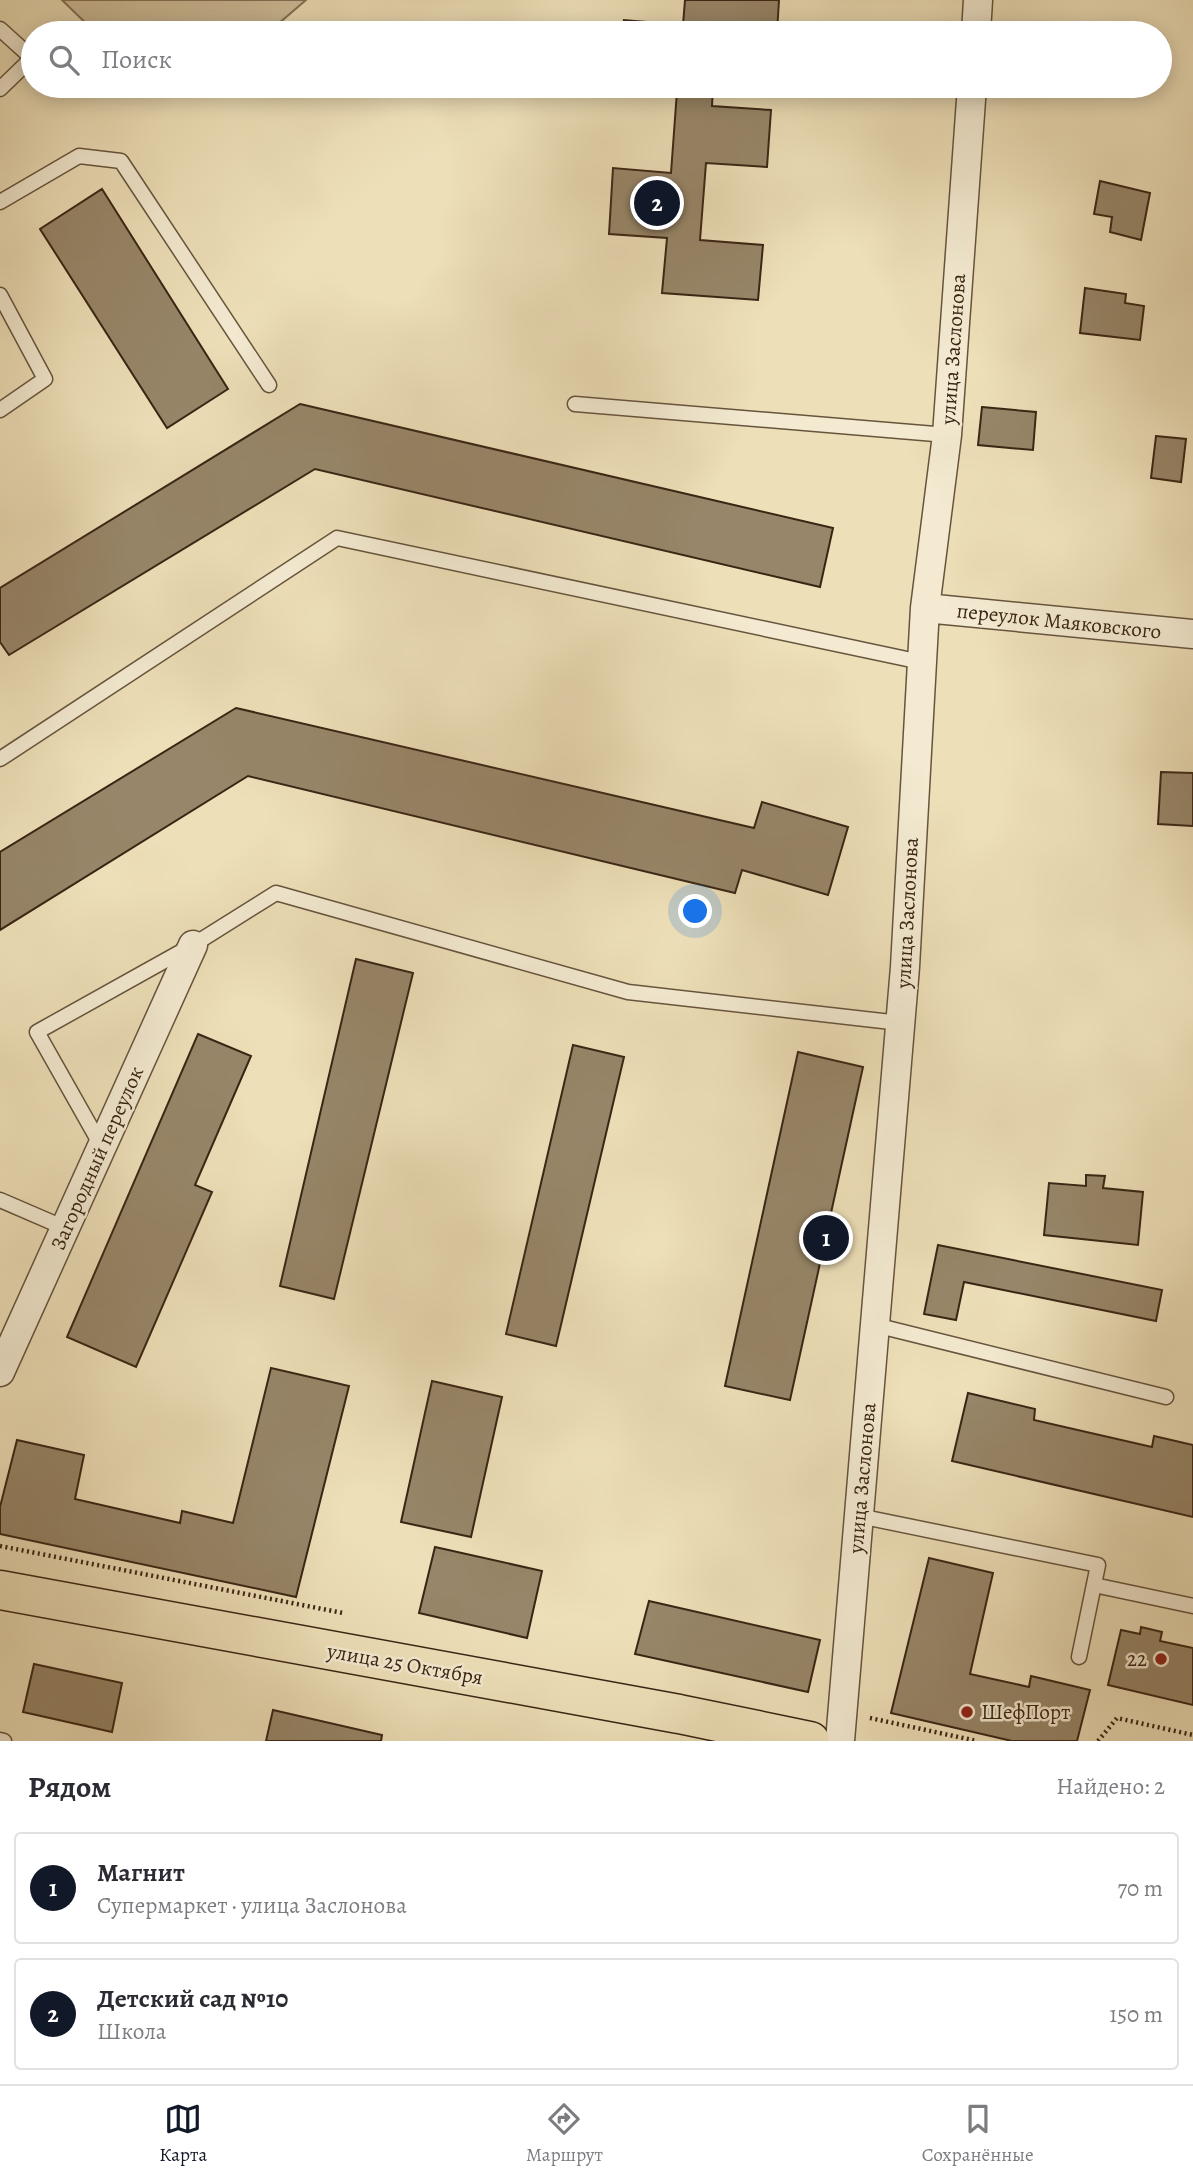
<!DOCTYPE html>
<html lang="ru">
<head>
<meta charset="utf-8">
<style>
  body { margin:0; font-family:Alegreya,serif; background:#f2f2f3; color:#2b2b33 }
  .you { position:absolute; left:696px; top:912px; width:24px; height:24px; margin:-18px; border:5px solid #fff; border-radius:50%; background:#1a73e8; box-shadow:0 0 0 10px #1a73e833 }
  .badge { display:grid; place-items:center; width:46px; height:46px; border-radius:50%; background:#111827; color:#fff; font-size:23px; font-weight:700 }
  .pin { position:absolute; translate:-50% -50%; border:4px solid #fff; box-shadow:0 2px 7px #0006 }
  .list { margin:0; padding:0; list-style:none }
  h2 { display:flex; justify-content:space-between; align-items:center; height:91px; margin:0; padding:0 28px; font-size:30px }
  h2 small { font-size:23px; font-weight:400; color:#7c7c81 }
  .list li { display:grid; grid-template-columns:46px 1fr auto; gap:21px; align-items:center; box-sizing:border-box; height:112px; margin:0 14px 14px; padding:0 14px; border:2px solid #e1e1e2; border-radius:7px }
  .list b { display:block; font-size:26px; white-space:nowrap }
  .list p { margin:0; font-size:23px; white-space:nowrap; color:#7c7c81 }
  .list em { font-size:23px; font-style:normal; color:#7c7c81 }
  .icon { flex:none; width:38px; height:38px; fill:none; stroke:currentColor; stroke-width:2; stroke-linecap:round; stroke-linejoin:round }
  .map { position:relative; flex:none; width:1193px; height:1741px; overflow:hidden }
  .search { position:absolute; background:#fff; box-shadow:0 4px 18px #0003; left:21px; right:21px; top:21px; height:77px; display:flex; align-items:center; gap:18px; box-sizing:border-box; padding:0 24px; border-radius:38px; color:#7c7c81; font-size:26px }
  .sheet { height:343px; background:#fff }
  nav { display:flex; justify-content:space-around; align-items:center; box-sizing:border-box; height:98px; border-top:2px solid #e1e1e2; background:#fff; font-size:19px; color:#7c7c81 }
  nav a { display:grid; justify-items:center; gap:4px }
  nav .on { color:#111827 }
  .map>svg:first-child { display:block }
</style>
</head>
<body>
<div class="map">
<svg width="1193" height="1741" viewBox="0 0 1193 1741">
  <rect width="100%" height="100%" fill="#eddfb8"/>
  <filter id="stains"><feTurbulence type="fractalNoise" baseFrequency=".00286" numOctaves="4"/><feColorMatrix values="0 0 0 0 .2 0 0 0 0 .09 0 0 0 0 .02 0 0 0 .5 -.17"/></filter>
  <radialGradient id="worn" r=".72"><stop offset=".6" stop-color="#630" stop-opacity="0"/><stop offset="1" stop-color="#630" stop-opacity=".3"/></radialGradient>
  <path fill="#cfbf9c" stroke="#847258" stroke-width="2" d="M 62,0 L 306,0 L 278,24 L 246,33 L 96,33 Z"/>
  <path fill="#978669" stroke="#3a2514" stroke-width="2" d="M 685,0 L 779,0 L 777,33 L 717,28 L 717,33 L 623,33 L 624,20 L 683,25 Z
    M 619,86 L 713,86 L 712,106 L 771,110 L 767,167 L 706,163 L 700,240 L 763,245 L 758,300 L 662,293 L 667,238 L 609,234 L 613,168 L 671,173 L 677,91 Z
    M 1100,181 L 1150,193 L 1141,240 L 1110,232 L 1112,217 L 1094,214 Z
    M 102,189 L 228,389 L 167,428 L 40,229 Z
    M 1085,288 L 1126,294 L 1125,303 L 1144,306 L 1140,340 L 1080,333 Z
    M 300,404 L 833,528 L 820,587 L 315,469 L 9,655 L 0,642 L 0,588 Z
    M 982,407 L 1036,412 L 1033,450 L 978,445 Z
    M 1156,436 L 1186,439 L 1181,482 L 1151,478 Z
    M 236,708 L 754,828 L 762,802 L 848,827 L 828,895 L 742,870 L 735,893 L 248,776 L 0,930 L 0,852 Z
    M 1161,772 L 1193,773 L 1193,826 L 1158,824 Z
    M 356,959 L 413,973 L 334,1299 L 280,1286 Z
    M 198,1034 L 251,1056 L 195,1185 L 212,1192 L 136,1367 L 67,1337 Z
    M 573,1045 L 624,1057 L 556,1346 L 506,1334 Z
    M 798,1052 L 863,1067 L 790,1400 L 725,1386 Z
    M 1086,1175 L 1105,1176 L 1103,1188 L 1143,1192 L 1138,1245 L 1044,1235 L 1049,1183 L 1086,1186 Z
    M 938,1245 L 1162,1290 L 1156,1321 L 964,1282 L 956,1320 L 924,1314 Z
    M 271,1368 L 349,1386 L 296,1597 L 0,1534 L 0,1507 L 17,1440 L 84,1455 L 75,1499 L 180,1523 L 182,1511 L 233,1523 Z
    M 432,1381 L 502,1397 L 471,1537 L 401,1522 Z
    M 968,1393 L 1035,1409 L 1034,1420 L 1152,1447 L 1154,1436 L 1193,1445 L 1193,1517 L 952,1461 Z
    M 435,1547 L 542,1571 L 527,1638 L 419,1613 Z
    M 929,1558 L 993,1573 L 970,1674 L 1029,1687 L 1031,1676 L 1090,1690 L 1077,1741 L 1012,1741 L 891,1713 Z
    M 649,1601 L 820,1640 L 808,1692 L 635,1654 Z
    M 1141,1627 L 1162,1632 L 1160,1641 L 1193,1648 L 1193,1705 L 1108,1685 L 1121,1630 L 1140,1634 Z
    M 34,1664 L 122,1683 L 112,1732 L 23,1712 Z
    M 273,1710 L 382,1735 L 381,1741 L 266,1741 Z"/>
  <g fill="none" stroke-linecap="round" stroke-linejoin="round">
    <g stroke="#67543d" stroke-width="17">
      <path id="service" d="M 0,29 L 32,58 L 0,89
        M 0,202 L 79,156 L 121,161 L 269,385
        M 0,295 L 45,379 L 0,410
        M 575,404 L 947,435
        M 0,759 L 337,538 L 921,662
        M 102,1147 L 37,1032 L 193,945 L 276,893 L 628,992 L 900,1023
        M 0,1200 L 65,1228
        M 875,1325 L 1166,1397
        M 859,1516 L 1098,1565 L 1079,1657
        M 1094,1585 L 1193,1606
        M 0,1740 L 4,1741"/>
    </g>
    <g stroke="#67543d" stroke-width="31">
      <path id="minor" d="M 976,33 L 978,0
        M 925,608 L 1193,634
        M 0,1372 L 193,945
        M 840,1741 L 905,967 L 925,608 L 947,435 L 972,86"/>
    </g>
    <g stroke="#3a2514" stroke-width="41">
      <path id="primary" d="M 0,1590 L 679,1714 L 810,1741"/>
    </g>
    <path stroke="#3a2514" stroke-width="4.5" stroke-dasharray="2 3.5" stroke-linecap="butt" d="M 0,1546 L 343,1613
      M 870,1718 L 977,1741
      M 1098,1741 L 1117,1718 L 1193,1735"/>
    <use href="#service" stroke="#f3ead1" stroke-width="14"/>
    <use href="#minor" stroke="#f3ead1" stroke-width="28"/>
    <use href="#primary" stroke="#eddfb8" stroke-width="38"/>
  </g>
  <g fill="#8f2418" stroke="#f3ead1" stroke-width="2.5">
    <circle cx="1161" cy="1659" r="7"/>
    <circle cx="967" cy="1712" r="7"/>
  </g>
  <g text-anchor="middle" stroke-width="5" stroke-linejoin="round" paint-order="stroke">
    <g font-size="21" fill="#3a2514" stroke="#f3ead1">
      <text transform="translate(953 349) rotate(-86)" y="7">улица Заслонова</text>
      <text transform="translate(1059 621) rotate(6)" y="7">переулок Маяковского</text>
      <text transform="translate(907 913) rotate(-87)" y="7">улица Заслонова</text>
      <text transform="translate(97 1158) rotate(-66)" y="7">Загородный переулок</text>
      <text transform="translate(862 1478) rotate(-85)" y="7">улица Заслонова</text>
      <text transform="translate(405 1664) rotate(10)" y="7">улица 25 Октября</text>
    </g>
    <g font-size="21" fill="#3a2514" stroke="#f3ead1" text-anchor="end">
      <text x="1147" y="1666">22</text>
      <text x="981" y="1719" text-anchor="start">ШефПорт</text>
    </g>
  </g>
  <rect width="100%" height="100%" filter="url(#stains)"/>
  <rect width="100%" height="100%" fill="url(#worn)"/>
</svg>
<div class="you"></div>
<div class="pin badge" style="left:826px;top:1238px">1</div>
<div class="pin badge" style="left:657px;top:203px">2</div>
<div class="search"><svg class="icon" aria-label="search" viewBox="0 0 24 24"><circle cx="10" cy="10" r="6"/><path d="M15 15l6 6"/></svg>Поиск</div>
</div>
<section class="sheet">
<h2>Рядом<small>Найдено: 2</small></h2>
<ul class="list">
<li><span class="badge">1</span><div><b>Магнит</b><p>Супермаркет · улица Заслонова</p></div><em>70 m</em></li>
<li><span class="badge">2</span><div><b>Детский сад №10</b><p>Школа</p></div><em>150 m</em></li>
</ul>
</section>
<nav>
<a class="on"><svg class="icon" aria-label="map" viewBox="0 0 24 24"><path d="M3 6l6-2 6 2 6-2v14l-6 2-6-2-6 2zM9 4v14M15 6v14"/></svg>Карта</a>
<a><svg class="icon" aria-label="directions" viewBox="0 0 24 24"><path d="M12 3l9 9-9 9-9-9zM9 14v-3h6M13 9l2 2-2 2"/></svg>Маршрут</a>
<a><svg class="icon" aria-label="saved" viewBox="0 0 24 24"><path d="M7 4h10v16l-5-4-5 4z"/></svg>Сохранённые</a>
</nav>
</body>
</html>
